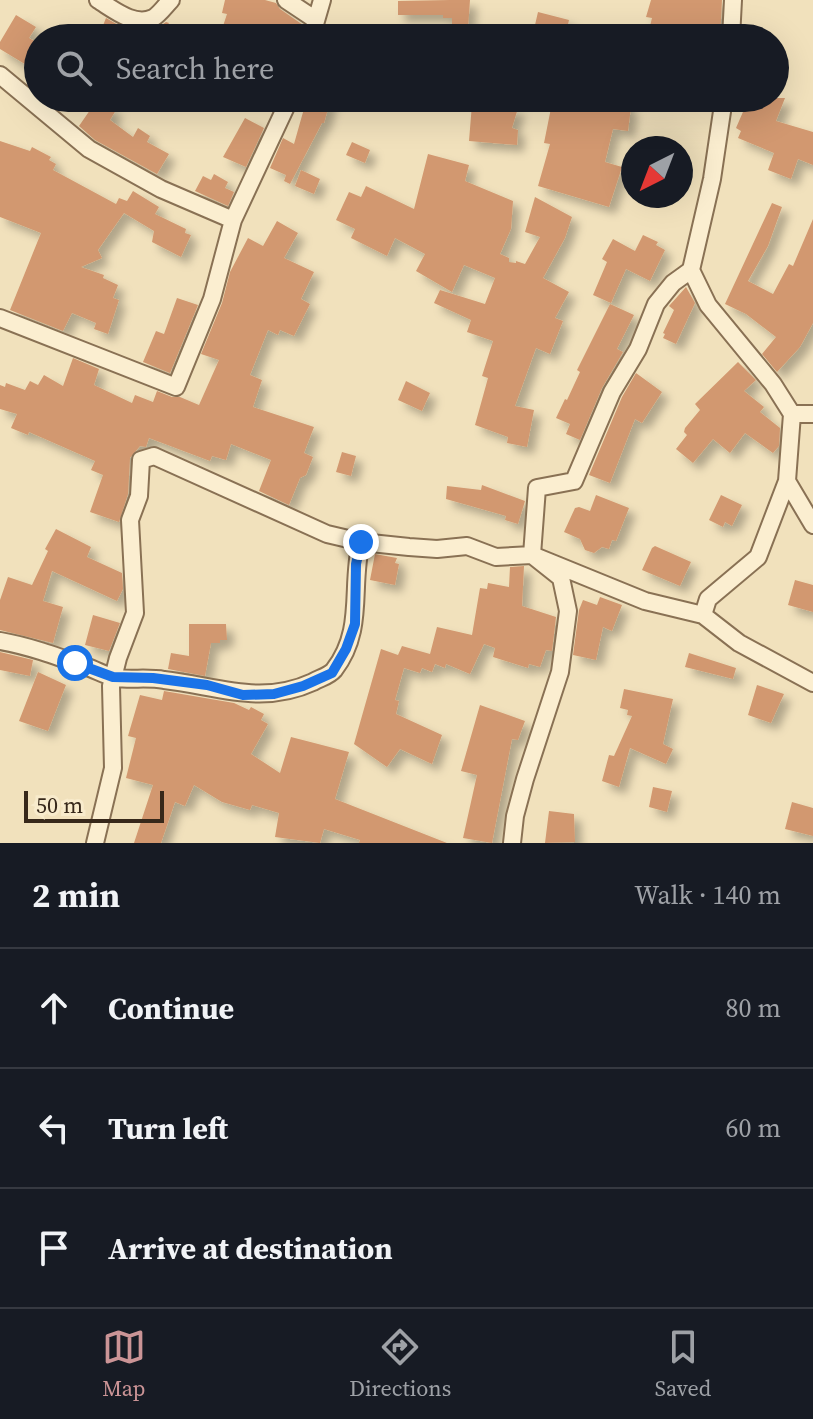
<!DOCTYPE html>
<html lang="en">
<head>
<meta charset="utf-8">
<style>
  body { margin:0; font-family:"Source Serif 4",serif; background:#20242c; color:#f1f3f6 }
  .compass { position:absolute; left:621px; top:136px; width:72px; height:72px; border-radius:50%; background:#171b24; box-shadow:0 8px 32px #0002; rotate:222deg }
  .scale { position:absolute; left:24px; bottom:20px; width:140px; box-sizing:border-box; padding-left:8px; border:4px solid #37281a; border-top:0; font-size:22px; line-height:28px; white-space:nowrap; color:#37281a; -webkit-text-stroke:6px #f8ebcc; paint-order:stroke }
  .stop { position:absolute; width:24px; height:24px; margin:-18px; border:6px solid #1a73e8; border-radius:50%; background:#fff }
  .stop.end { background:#1a73e8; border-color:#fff; box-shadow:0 2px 8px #0008 }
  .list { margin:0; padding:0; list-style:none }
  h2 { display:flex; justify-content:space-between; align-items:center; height:104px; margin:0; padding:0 32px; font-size:34px }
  h2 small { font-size:26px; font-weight:400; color:#9ea1a6 }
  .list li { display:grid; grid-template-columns:52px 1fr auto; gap:24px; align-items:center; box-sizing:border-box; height:120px; padding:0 32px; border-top:2px solid #363941 }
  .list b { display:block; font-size:30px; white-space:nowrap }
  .list em { font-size:26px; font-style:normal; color:#9ea1a6 }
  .icon { flex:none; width:44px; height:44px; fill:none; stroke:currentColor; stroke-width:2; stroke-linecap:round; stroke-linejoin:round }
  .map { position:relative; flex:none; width:813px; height:843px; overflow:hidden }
  .search { position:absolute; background:#171b24; box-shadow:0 8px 32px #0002; left:24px; right:24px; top:24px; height:88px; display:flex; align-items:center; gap:20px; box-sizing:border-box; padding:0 28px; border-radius:44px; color:#9ea1a6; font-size:30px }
  .sheet { height:464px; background:#171b24 }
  nav { display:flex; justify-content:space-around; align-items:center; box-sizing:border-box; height:112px; border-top:2px solid #363941; background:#171b24; font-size:22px; color:#9ea1a6 }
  nav a { display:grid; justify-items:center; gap:4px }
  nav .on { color:#cb9496 }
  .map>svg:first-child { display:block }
</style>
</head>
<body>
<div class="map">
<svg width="813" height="843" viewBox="0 0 813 843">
  <defs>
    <filter id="shadow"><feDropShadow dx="7" dy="7" stdDeviation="4" flood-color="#0004"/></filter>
  </defs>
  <rect width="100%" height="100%" fill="#f1e1bc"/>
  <path fill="#d2986f" filter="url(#shadow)" d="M 225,0 L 265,0 L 276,3 L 280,9 L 303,25 L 302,31 L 293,28 L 290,38 L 219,38 L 227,14 L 222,13 Z
    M 450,0 L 470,0 L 468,28 L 452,27 L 452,18 L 443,18 L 443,15 L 398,15 L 398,1 Z
    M 651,0 L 722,0 L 720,38 L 647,38 L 652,18 L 646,17 Z
    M 538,12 L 569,20 L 565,38 L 532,38 Z
    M 16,15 L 36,27 L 29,38 L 38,43 L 38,72 L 0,49 L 0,42 Z
    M 106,18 L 120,26 L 138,31 L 156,29 L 166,22 L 169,23 L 159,38 L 98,38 Z
    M 307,98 L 331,98 L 324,123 L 322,123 L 290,184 L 284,181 L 286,175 L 270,168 L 283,138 L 294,144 Z
    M 553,98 L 627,98 L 626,106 L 631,107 L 628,131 L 613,129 L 605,162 L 622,167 L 609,207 L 538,186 L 550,144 L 544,143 Z
    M 749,98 L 785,98 L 776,121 L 813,132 L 813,165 L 798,159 L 791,179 L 768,170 L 774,153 L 738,138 L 741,131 L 736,128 Z
    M 97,100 L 116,110 L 110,120 L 133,137 L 138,128 L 150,136 L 147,142 L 169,154 L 157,174 L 95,140 L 79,126 Z
    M 472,104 L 518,108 L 512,128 L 518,130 L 517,145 L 469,141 Z
    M 245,118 L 264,128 L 246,167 L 223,157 Z
    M 0,141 L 30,151 L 32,147 L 51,157 L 49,160 L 56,164 L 53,170 L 116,204 L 119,198 L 127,201 L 133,191 L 159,207 L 155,214 L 186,229 L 185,233 L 191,235 L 181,257 L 152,242 L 154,231 L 124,213 L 98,250 L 102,258 L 81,267 L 104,275 L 103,278 L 118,285 L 113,298 L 119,300 L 108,334 L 94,329 L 96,323 L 72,313 L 63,331 L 10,310 L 41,233 L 0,217 Z
    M 352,142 L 370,150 L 365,163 L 346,155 Z
    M 428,154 L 469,165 L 465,181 L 513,201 L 511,229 L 500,254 L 509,258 L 509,262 L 516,263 L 516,261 L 525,264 L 540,237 L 525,232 L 535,197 L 572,217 L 565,238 L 543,278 L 569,292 L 555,318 L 563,321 L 550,354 L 536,348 L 515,406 L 534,410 L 527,447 L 507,443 L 508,437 L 475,425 L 488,378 L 482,376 L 493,341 L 467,332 L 471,320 L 434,303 L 440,290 L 485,304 L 495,278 L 464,265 L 452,292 L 416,271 L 425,254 L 395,238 L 387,256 L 351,238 L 355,229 L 336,220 L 349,192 L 361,197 L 366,186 L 414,209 Z
    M 301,170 L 320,179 L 314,194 L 295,186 Z
    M 214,174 L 228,182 L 225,188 L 234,192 L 228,206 L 195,191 L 203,176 L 211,180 Z
    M 772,203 L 782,207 L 768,246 L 748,281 L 773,294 L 789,264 L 793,266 L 813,219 L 813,323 L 800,347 L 777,372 L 762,354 L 776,337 L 746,314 L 725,304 Z
    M 277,221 L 298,233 L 284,258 L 314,272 L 301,299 L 310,304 L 294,336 L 280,330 L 278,335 L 268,330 L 250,375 L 262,380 L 253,407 L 314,427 L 304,453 L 313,457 L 306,475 L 300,478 L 289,505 L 259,491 L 271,460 L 231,444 L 226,460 L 212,456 L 210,461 L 149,438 L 146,447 L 140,446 L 130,458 L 128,494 L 119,522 L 90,512 L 103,475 L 91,470 L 95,461 L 29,432 L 28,435 L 11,428 L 17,414 L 0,409 L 0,385 L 5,387 L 6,383 L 25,390 L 30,381 L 38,385 L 44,375 L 63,386 L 73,358 L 99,369 L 94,385 L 132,403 L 135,395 L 153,402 L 157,391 L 172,397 L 180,397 L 199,405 L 219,360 L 201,354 L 222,303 L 230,272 L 248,238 L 263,246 Z
    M 643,235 L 658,242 L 656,245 L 665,250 L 650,281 L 626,269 L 611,303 L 593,295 L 607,262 L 602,259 L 613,239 L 635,251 Z
    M 686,287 L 695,303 L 676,344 L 663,338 L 665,334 L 663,333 L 674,310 L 669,306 Z
    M 177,298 L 198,305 L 170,373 L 143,362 L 156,331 L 164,334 Z
    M 610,304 L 634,315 L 617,349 L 623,352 L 602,388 L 580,440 L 566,434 L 570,424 L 556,418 L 565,399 L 567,400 L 580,372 L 577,370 Z
    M 738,362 L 756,380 L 744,391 L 764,407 L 760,412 L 780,428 L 779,446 L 773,453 L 745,433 L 730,453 L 713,439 L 693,463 L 676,449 L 687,435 L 684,432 L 685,428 L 700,410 L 695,404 Z
    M 636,373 L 662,392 L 642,423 L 635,419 L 610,483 L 589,475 L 622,397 Z
    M 406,381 L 430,393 L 422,411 L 398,400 Z
    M 342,452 L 356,456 L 351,476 L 336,472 Z
    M 482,485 L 525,501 L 518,524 L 505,520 L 506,516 L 446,499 L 447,486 L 481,490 Z
    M 596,495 L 629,508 L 616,541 L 612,540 L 609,549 L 602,547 L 594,553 L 585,550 L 580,539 L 564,532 L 575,508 L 579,507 L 590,511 Z
    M 721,495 L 742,505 L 732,526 L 725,522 L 723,527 L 709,520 Z
    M 56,529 L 91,547 L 87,557 L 122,573 L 123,589 L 117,601 L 52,571 L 43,601 L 63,607 L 53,643 L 0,630 L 0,600 L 8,577 L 32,585 L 48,551 L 45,549 Z
    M 655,546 L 691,562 L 680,586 L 642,570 L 652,548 Z
    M 375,554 L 397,558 L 395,563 L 399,564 L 395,585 L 370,580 Z
    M 524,566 L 522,606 L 556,617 L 552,651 L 546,650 L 540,667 L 529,664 L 528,668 L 493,657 L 495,648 L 484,644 L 470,674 L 446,664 L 445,668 L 435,664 L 432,672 L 422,668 L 420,673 L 404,668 L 395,700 L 399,701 L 396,714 L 442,735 L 432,764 L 400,749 L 387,767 L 354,744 L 381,649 L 398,655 L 402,646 L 430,654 L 437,627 L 472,635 L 480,588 L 487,589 L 488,583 L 509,587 L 510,567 Z
    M 795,580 L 813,585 L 813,612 L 788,605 Z
    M 600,597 L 622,605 L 612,631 L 603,627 L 596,660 L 573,655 L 579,610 L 583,600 L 597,605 Z
    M 93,615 L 120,623 L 109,651 L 85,645 Z
    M 189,624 L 226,624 L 227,640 L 220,640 L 220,643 L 211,643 L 205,676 L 168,669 L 171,653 L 189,656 Z
    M 0,652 L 33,660 L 30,676 L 0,670 Z
    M 689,653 L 736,668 L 733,679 L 685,667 Z
    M 38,672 L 66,685 L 48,731 L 19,721 Z
    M 757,685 L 784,694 L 771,723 L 748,715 Z
    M 624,689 L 673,699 L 663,744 L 673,749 L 666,764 L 630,748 L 619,787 L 602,781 L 609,755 L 614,756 L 632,716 L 627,715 L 628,710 L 620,708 Z
    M 164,691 L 234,703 L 249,710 L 251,707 L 264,714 L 261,720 L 268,724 L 251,754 L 280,773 L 291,737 L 349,752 L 335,799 L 447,843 L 359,843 L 360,840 L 324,829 L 320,843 L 275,837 L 279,813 L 252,805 L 250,810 L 222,802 L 194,785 L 185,806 L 175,802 L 161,843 L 134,843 L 153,785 L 126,778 L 136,738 L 128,736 L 140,695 L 162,700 Z
    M 480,705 L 525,721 L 518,740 L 512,739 L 492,843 L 463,838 L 477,775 L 461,771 Z
    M 653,787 L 672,791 L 667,812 L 649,807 Z
    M 792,802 L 813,808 L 813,836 L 785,829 Z
    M 549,811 L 574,814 L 575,842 L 545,843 Z"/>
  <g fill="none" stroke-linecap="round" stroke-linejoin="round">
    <g stroke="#897154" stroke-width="20">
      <path id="minor" d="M 98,0 C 113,9 134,27 153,18 C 159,15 166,5 171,0
        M 286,0 L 316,20
        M 311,38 L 322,0
        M 731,38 L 733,0
        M 0,75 L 89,149 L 161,189 L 233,220
        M 724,98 L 712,179 L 691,270 L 708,305 L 773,384 L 792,414 L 787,481 L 813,525
        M 0,318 L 176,387 L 212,299 L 233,220 L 290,98
        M 792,414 L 813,414
        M 703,615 L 708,599 L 758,557 L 787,481
        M 0,641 C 29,646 59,657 87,667 C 96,670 106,676 116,678 C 132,680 148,677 164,680 C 217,686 261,706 313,682 C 320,678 329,676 334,670 C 365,630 350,587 361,542
        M 95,843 L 113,768 L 111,686 L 118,658 L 135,613 L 130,520 L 139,496 L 141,460 L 154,456 L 327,534 L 361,542 L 409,547 L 437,549 L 467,546 L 496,557 L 532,555 L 645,601 L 703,615 L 739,643 L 813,683
        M 512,843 L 515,816 L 525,779 L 560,672 L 568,611 L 561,578 L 532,555 L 537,488 L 574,481 L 612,392 L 638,349 L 656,304 L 673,283 L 691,270"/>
    </g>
    <use href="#minor" stroke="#fbeed0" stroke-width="16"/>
  </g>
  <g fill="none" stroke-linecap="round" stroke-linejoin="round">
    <path stroke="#1a73e8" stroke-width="10" d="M 75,663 L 113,677 L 153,678 L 207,685 L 243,695 L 274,694 L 303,686 L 332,673 L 346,649 L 355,624 L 356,564 L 361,542"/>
  </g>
</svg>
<svg class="compass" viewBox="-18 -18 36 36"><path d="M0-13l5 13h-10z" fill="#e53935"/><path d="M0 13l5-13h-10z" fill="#9ea1a6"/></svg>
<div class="scale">50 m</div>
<div class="stop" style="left:75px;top:663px"></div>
<div class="stop end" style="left:361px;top:542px"></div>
<div class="search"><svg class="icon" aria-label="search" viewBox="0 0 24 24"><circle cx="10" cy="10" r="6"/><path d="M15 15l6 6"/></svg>Search here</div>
</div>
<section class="sheet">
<h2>2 min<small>Walk · 140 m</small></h2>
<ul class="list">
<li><svg class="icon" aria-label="ahead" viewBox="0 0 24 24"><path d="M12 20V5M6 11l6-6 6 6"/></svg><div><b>Continue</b></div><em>80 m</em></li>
<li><svg class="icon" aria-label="left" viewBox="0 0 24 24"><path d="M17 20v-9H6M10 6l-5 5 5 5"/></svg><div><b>Turn left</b></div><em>60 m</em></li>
<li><svg class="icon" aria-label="arrive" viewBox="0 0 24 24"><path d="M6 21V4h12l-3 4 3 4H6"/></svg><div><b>Arrive at destination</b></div></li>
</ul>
</section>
<nav>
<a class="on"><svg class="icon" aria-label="map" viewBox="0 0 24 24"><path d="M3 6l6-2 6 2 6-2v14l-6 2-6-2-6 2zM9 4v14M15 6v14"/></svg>Map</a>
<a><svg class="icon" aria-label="directions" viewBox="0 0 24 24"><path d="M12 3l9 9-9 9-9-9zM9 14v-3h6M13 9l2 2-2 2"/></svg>Directions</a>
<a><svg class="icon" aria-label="saved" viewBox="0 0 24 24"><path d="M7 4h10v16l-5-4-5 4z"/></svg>Saved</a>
</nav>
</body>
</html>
